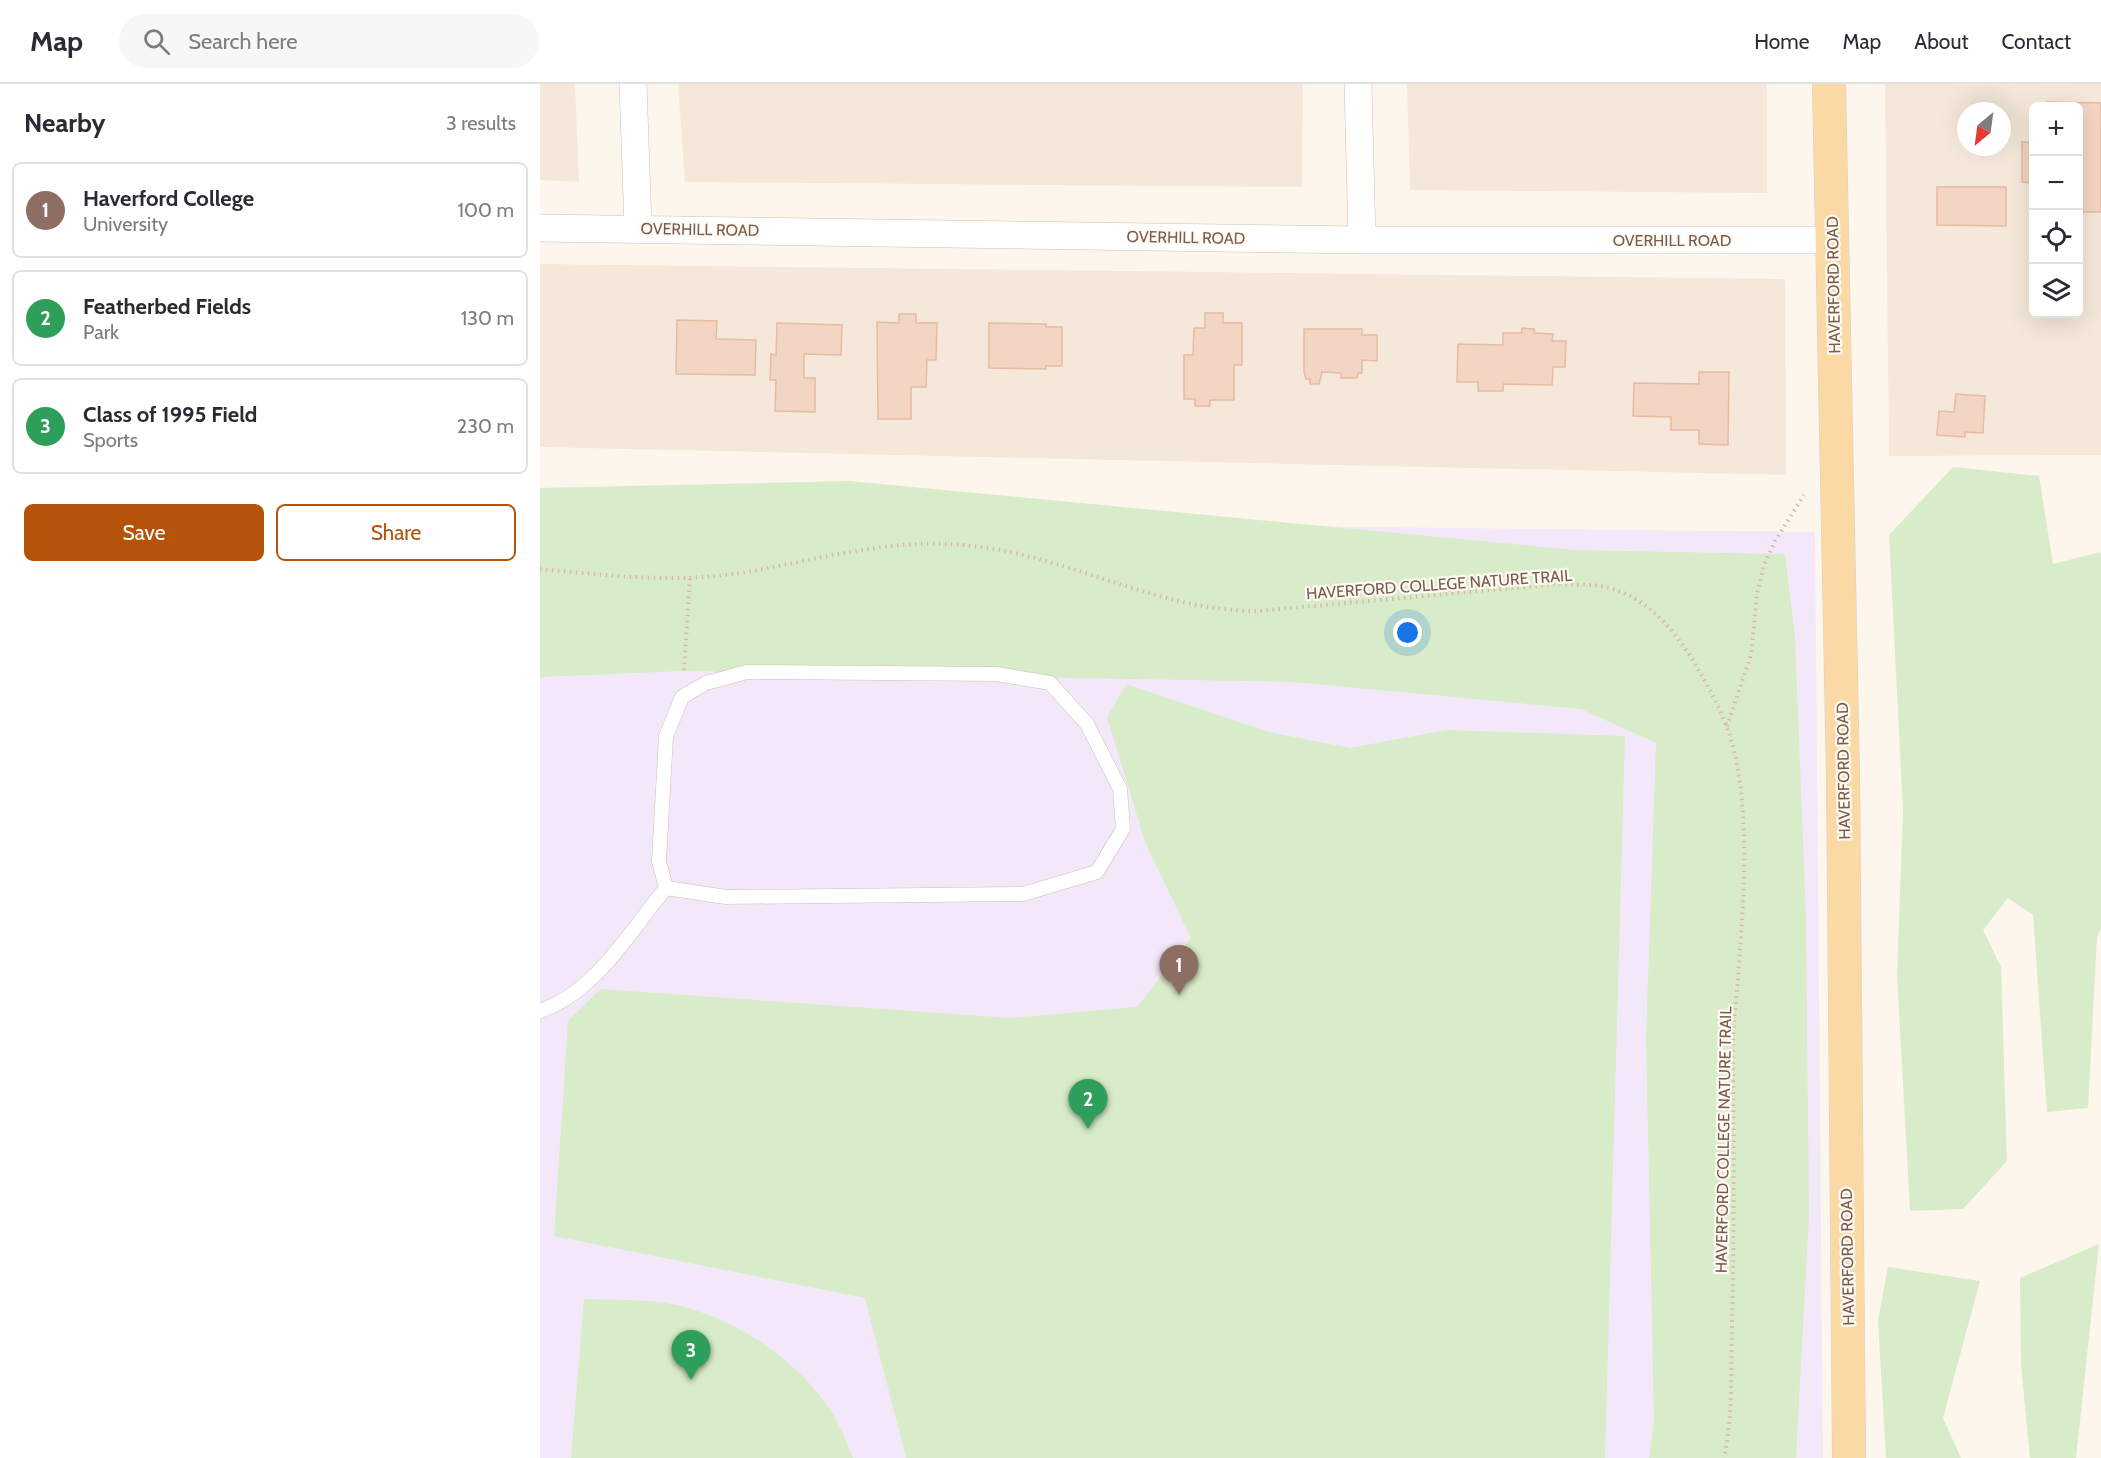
<!DOCTYPE html>
<html lang="en">
<head>
<meta charset="utf-8">
<style>
  body { margin:0; font-family:Cabin,sans-serif; background:#f7f7f7; color:#2b2b33 }
  .controls { position:absolute; right:18px; top:18px; display:grid; overflow:hidden; border-radius:9px; box-shadow:0 6px 24px #0002 }
  .controls button { width:54px; height:54px; display:grid; place-items:center; padding:0; border:0; border-bottom:2px solid #e1e1e2; background:#fff; color:#2b2b33; font:30px sans-serif }
  .compass { position:absolute; left:1417px; top:18px; width:54px; height:54px; border-radius:50%; background:#fff; box-shadow:0 6px 24px #0002; rotate:209deg }
  .you { position:absolute; left:868px; top:549px; width:21px; height:21px; margin:-15px; border:4px solid #fff; border-radius:50%; background:#1a73e8; box-shadow:0 0 0 9px #1a73e833 }
  .badge { display:grid; place-items:center; width:39px; height:39px; border-radius:50%; background:#b45309; color:#fff; font-size:20px; font-weight:700 }
  .pin { position:absolute; translate:-50% -50px; filter:drop-shadow(0 2px 3px #0008) }
  .pin::after { content:''; position:absolute; top:32px; width:21px; height:18px; background:inherit; clip-path:polygon(0 0,100% 0,50% 100%) }
  .list { margin:0; padding:0; list-style:none }
  h2 { display:flex; justify-content:space-between; align-items:center; height:78px; margin:0; padding:0 24px; font-size:26px }
  h2 small { font-size:20px; font-weight:400; color:#7c7c81 }
  .list li { display:grid; grid-template-columns:39px 1fr auto; gap:18px; align-items:center; box-sizing:border-box; height:96px; margin:0 12px 12px; padding:0 12px; border:2px solid #e1e1e2; border-radius:9px }
  .list b { display:block; font-size:22px; white-space:nowrap }
  .list p { margin:0; font-size:20px; white-space:nowrap; color:#7c7c81 }
  .list em { font-size:20px; font-style:normal; color:#7c7c81 }
  .actions { display:flex; gap:12px; padding:18px 24px }
  .actions a { flex:1; padding:14px 0; border:2px solid #b45309; border-radius:9px; text-align:center; font-size:21px; color:#b45309 }
  .actions .main { background:#b45309; color:#fff }
  .icon { flex:none; width:33px; height:33px; fill:none; stroke:currentColor; stroke-width:2; stroke-linecap:round; stroke-linejoin:round }
  .map { position:relative; flex:none; width:1561px; height:1374px; overflow:hidden }
  header { display:flex; align-items:center; gap:36px; box-sizing:border-box; height:84px; padding:0 30px; background:#fff; border-bottom:2px solid #e1e1e2 }
  header strong { font-size:28px }
  nav { display:flex; gap:33px; margin-inline-start:auto; font-size:21px }
  .search { width:420px; height:54px; background:#f7f7f7; display:flex; align-items:center; gap:15px; box-sizing:border-box; padding:0 21px; border-radius:33px; color:#7c7c81; font-size:22px }
  main { display:flex }
  aside { flex:1; background:#fff }
  .map>svg:first-child { display:block }
</style>
</head>
<body>
<header>
<strong>Map</strong>
<div class="search"><svg class="icon" aria-label="search" viewBox="0 0 24 24"><circle cx="10" cy="10" r="6"/><path d="M15 15l6 6"/></svg>Search here</div>
<nav><a>Home</a><a>Map</a><a>About</a><a>Contact</a></nav>
</header>
<main>
<aside>
<h2>Nearby<small>3 results</small></h2>
<ul class="list">
<li><span class="badge" style="background:#8d6e63">1</span><div><b>Haverford College</b><p>University</p></div><em>100 m</em></li>
<li><span class="badge" style="background:#2e9e5b">2</span><div><b>Featherbed Fields</b><p>Park</p></div><em>130 m</em></li>
<li><span class="badge" style="background:#2e9e5b">3</span><div><b>Class of 1995 Field</b><p>Sports</p></div><em>230 m</em></li>
</ul>
<div class="actions"><a class="main">Save</a><a>Share</a></div>
</aside>
<div class="map">
<svg width="1561" height="1374" viewBox="0 0 1561 1374">
  <rect width="100%" height="100%" fill="#fdf6ec"/>
  <path fill="#f5e8da" fill-rule="evenodd" d="M 0,0 L 35,0 L 39,98 L 0,96 Z
    M 138,0 L 763,0 L 762,103 L 145,98 Z
    M 867,0 L 1227,0 L 1227,109 L 870,106 Z
    M 1345,0 L 1561,0 L 1561,371 L 1349,372 ZM 1494,22 L 1538,22 L 1538,230 L 1494,230 ZM 1426,27 L 1462,27 L 1462,63 L 1426,63 Z
    M 0,180 L 1245,195 L 1246,391 L 0,363 Z"/>
  <path fill="#f3e8fa" d="M 0,434 L 1275,448 L 1283,1374 L 0,1374 Z"/>
  <path fill="#d8ecc9" d="M 1413,383 L 1499,392 L 1513,480 L 1561,468 L 1561,844 L 1557,854 L 1548,1024 L 1507,1028 L 1493,831 L 1468,814 L 1443,846 L 1461,883 L 1467,1077 L 1423,1125 L 1370,1127 L 1357,892 L 1363,727 L 1349,451 Z
    M 309,397 L 1035,466 L 1245,470 L 1255,552 L 1266,833 L 1269,1131 L 1256,1374 L 1109,1374 L 1114,1339 L 1106,954 L 1116,659 L 1041,625 L 753,598 L 145,587 L 0,593 L 0,404 Z
    M 586,600 L 729,648 L 810,664 L 906,646 L 1085,652 L 1065,1374 L 366,1374 L 325,1214 L 14,1152 L 28,937 L 60,905 L 471,934 L 597,923 L 651,854 L 605,758 L 567,633 Z
    M 1559,1160 L 1536,1374 L 1490,1374 L 1481,1281 L 1480,1194 Z
    M 1348,1183 L 1440,1197 L 1403,1334 L 1421,1374 L 1346,1374 L 1338,1236 Z
    M 44,1215 C 68,1216 93,1215 117,1218 C 184,1225 260,1275 294,1332 C 302,1345 307,1360 313,1374 L 31,1374 Z"/>
  <path fill="#f3d5c3" stroke="#e6bba3" stroke-width="1.5" d="M 1507,18 L 1561,19 L 1561,128 L 1538,128 L 1538,22 L 1506,22 Z
    M 1482,58 L 1494,59 L 1494,99 L 1482,98 Z
    M 1397,103 L 1466,103 L 1466,142 L 1397,141 Z
    M 665,229 L 683,229 L 683,239 L 702,239 L 702,281 L 694,281 L 694,316 L 670,316 L 670,322 L 655,322 L 655,315 L 644,315 L 644,271 L 653,271 L 654,244 L 665,244 Z
    M 359,230 L 376,230 L 376,239 L 397,239 L 396,276 L 387,276 L 386,303 L 371,303 L 371,335 L 338,335 L 337,238 L 359,239 Z
    M 137,236 L 177,237 L 176,255 L 216,256 L 215,291 L 136,290 Z
    M 237,239 L 302,241 L 301,271 L 264,270 L 264,294 L 275,294 L 275,328 L 235,327 L 236,296 L 230,296 L 231,270 L 236,271 Z
    M 449,239 L 506,240 L 506,243 L 522,243 L 522,282 L 506,282 L 506,285 L 449,284 Z
    M 982,244 L 994,245 L 994,249 L 1013,250 L 1012,257 L 1026,257 L 1025,283 L 1013,283 L 1012,301 L 963,300 L 963,307 L 938,307 L 938,298 L 917,298 L 918,260 L 963,261 L 963,249 L 982,249 Z
    M 764,245 L 822,245 L 822,251 L 837,251 L 837,277 L 822,276 L 822,289 L 818,289 L 817,294 L 801,294 L 801,289 L 782,288 L 779,300 L 770,300 L 770,295 L 766,295 L 764,288 Z
    M 1159,288 L 1189,288 L 1188,361 L 1159,360 L 1159,346 L 1131,346 L 1131,333 L 1093,332 L 1094,299 L 1159,300 Z
    M 1416,310 L 1445,312 L 1443,349 L 1425,348 L 1425,353 L 1397,351 L 1399,327 L 1414,328 Z"/>
  <g fill="none" stroke-linecap="round" stroke-linejoin="round">
    <g stroke="#d1beb0" stroke-width="15">
      <path id="service" d="M 207,588 L 456,590 L 510,599 L 547,640 L 580,705 L 583,745 L 557,788 L 483,810 L 186,813 L 126,804 L 119,777 L 126,652 L 142,613 L 166,599 Z
        M 0,927 C 56,908 89,848 126,804"/>
    </g>
    <g stroke="#d1beb0" stroke-width="28">
      <path id="minor" d="M 93,0 L 98,143
        M 818,0 L 822,156
        M 0,144 L 822,156 L 1292,156"/>
    </g>
    <g stroke="#dad1cd" stroke-width="34">
      <path id="primary" d="M 1289,0 L 1303,691 L 1309,1374"/>
    </g>
    <path stroke="#d9b8a5" stroke-width="4" stroke-dasharray="1.5 4.5" stroke-linecap="butt" d="M 0,485 C 64,491 131,499 194,490 C 271,478 345,454 423,461 C 526,469 614,527 718,527 L 1017,500 C 1031,501 1046,500 1061,502 C 1106,510 1136,547 1158,585 C 1174,612 1190,643 1196,675 C 1210,746 1203,823 1198,895 C 1196,920 1192,947 1193,973 C 1194,1063 1194,1152 1192,1242 C 1191,1285 1193,1332 1184,1374
      M 144,586 L 150,494
      M 1187,642 L 1211,571 L 1217,510 L 1224,481 L 1235,457 L 1264,411"/>
    <use href="#service" stroke="#fff" stroke-width="14"/>
    <use href="#minor" stroke="#fff" stroke-width="27"/>
    <use href="#primary" stroke="#fbd9a5" stroke-width="33"/>
  </g>
  <g text-anchor="middle" stroke-width="4.5" stroke-linejoin="round" paint-order="stroke">
    <g font-size="16" fill="#7a5c4d" stroke="#fffaf3">
      <text transform="translate(160 145) rotate(1)" y="6">OVERHILL ROAD</text>
      <text transform="translate(646 153) rotate(1)" y="6">OVERHILL ROAD</text>
      <text x="1132" y="162">OVERHILL ROAD</text>
      <text transform="translate(1293 201) rotate(-91)" y="6">HAVERFORD ROAD</text>
      <text transform="translate(899 500) rotate(-4)" y="6">HAVERFORD COLLEGE NATURE TRAIL</text>
      <text transform="translate(1303 687) rotate(-91)" y="6">HAVERFORD ROAD</text>
      <text transform="translate(1183 1056) rotate(-89)" y="6">HAVERFORD COLLEGE NATURE TRAIL</text>
      <text transform="translate(1307 1173) rotate(-91)" y="6">HAVERFORD ROAD</text>
    </g>
  </g>
</svg>
<div class="controls">
<button>+</button>
<button>−</button>
<button><svg class="icon" aria-label="locate" viewBox="0 0 24 24"><circle cx="12" cy="12" r="6"/><path d="M12 2v4M12 18v4M2 12h4M18 12h4"/></svg></button>
<button><svg class="icon" aria-label="layers" viewBox="0 0 24 24"><path d="M12 4l9 5-9 5-9-5zM3 14l9 5 9-5"/></svg></button>
</div>
<svg class="compass" viewBox="-18 -18 36 36"><path d="M0-13l5 13h-10z" fill="#e53935"/><path d="M0 13l5-13h-10z" fill="#7c7c81"/></svg>
<div class="you"></div>
<div class="pin badge" style="left:639px;top:911px;background:#8d6e63">1</div>
<div class="pin badge" style="left:548px;top:1045px;background:#2e9e5b">2</div>
<div class="pin badge" style="left:151px;top:1296px;background:#2e9e5b">3</div>
</div>
</main>
</body>
</html>
